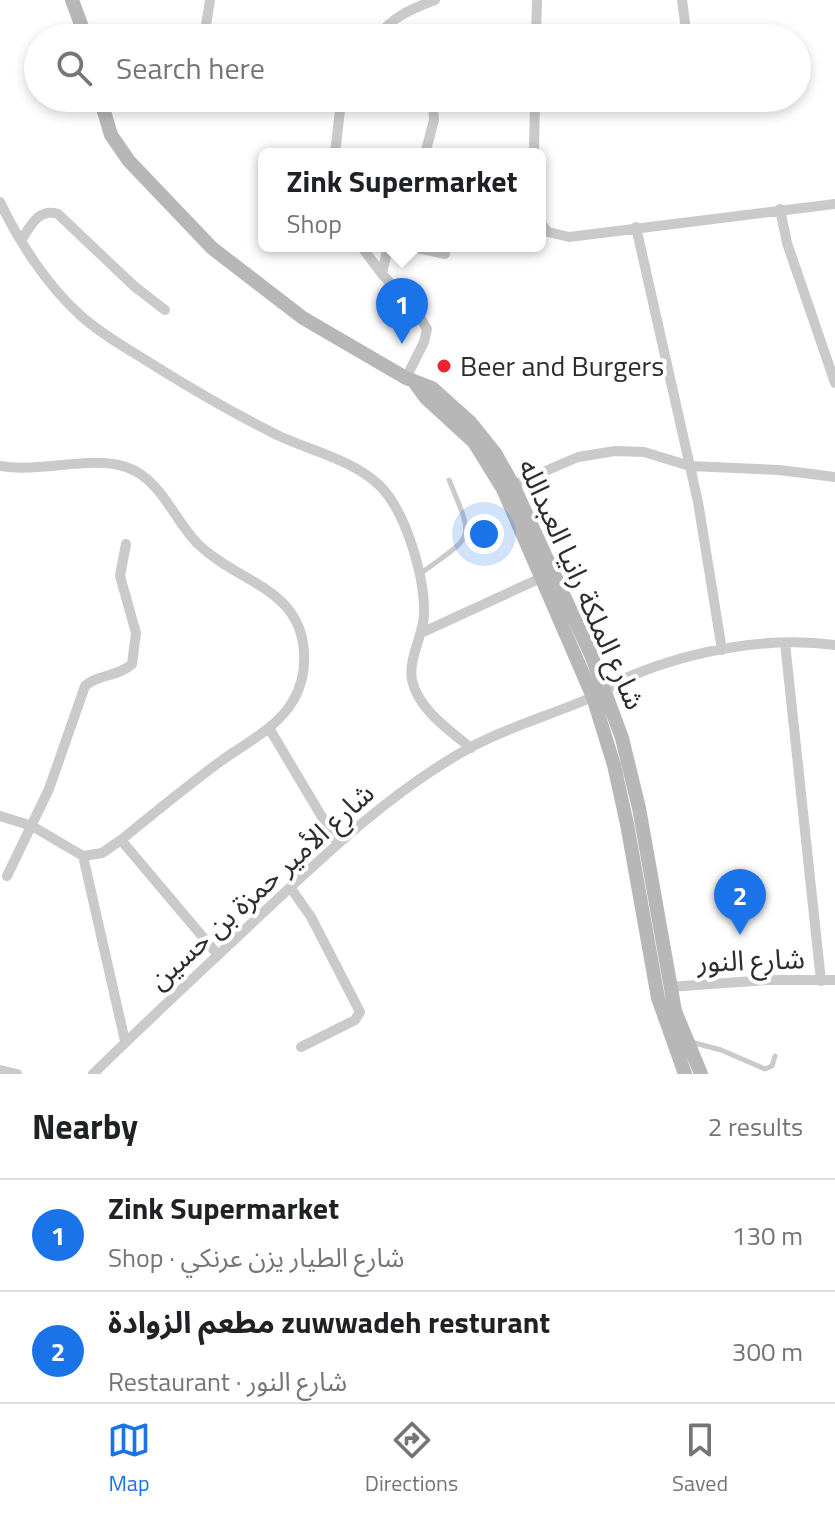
<!DOCTYPE html>
<html lang="en">
<head>
<meta charset="utf-8">
<style>
  body { margin:0; font-family:"Titillium Web","Noto Sans Arabic",sans-serif; background:#f2f2f2; color:#202124 }
  .you { position:absolute; left:484px; top:534px; width:28px; height:28px; margin:-20px; border:6px solid #fff; border-radius:50%; background:#1a73e8; box-shadow:0 0 0 12px #1a73e833 }
  .badge { display:grid; place-items:center; width:52px; height:52px; border-radius:50%; background:#1a73e8; color:#fff; font-size:26px; font-weight:700 }
  .pin { position:absolute; translate:-50% -66px; filter:drop-shadow(0 2px 4px #0008) }
  .pin::after { content:''; position:absolute; top:42px; width:28px; height:24px; background:inherit; clip-path:polygon(0 0,100% 0,50% 100%) }
  .popup { position:absolute; left:258px; top:148px; width:288px; height:104px; box-sizing:border-box; display:grid; place-content:center; border-radius:12px; background:#fff; filter:drop-shadow(0 2px 6px #0005); font-size:26px; white-space:nowrap; color:#757577 }
  .popup b { font-size:30px; color:#202124 }
  .popup::after { content:''; position:absolute; left:50%; top:100%; margin-left:-16px; border:16px solid transparent; border-top-color:#fff }
  .list { margin:0; padding:0; list-style:none }
  h2 { display:flex; justify-content:space-between; align-items:center; height:104px; margin:0; padding:0 32px; font-size:34px }
  h2 small { font-size:26px; font-weight:400; color:#757577 }
  .list li { display:grid; grid-template-columns:52px 1fr auto; gap:24px; align-items:center; box-sizing:border-box; height:112px; padding:0 32px; border-top:2px solid #e0e0e0 }
  .list b { display:block; font-size:30px; white-space:nowrap }
  .list p { margin:0; font-size:26px; white-space:nowrap; color:#757577 }
  .list em { font-size:26px; font-style:normal; color:#757577 }
  .icon { flex:none; width:44px; height:44px; fill:none; stroke:currentColor; stroke-width:2; stroke-linecap:round; stroke-linejoin:round }
  .map { position:relative; flex:none; width:835px; height:1074px; overflow:hidden }
  .search { position:absolute; background:#fff; box-shadow:0 4px 12px #0003; left:24px; right:24px; top:24px; height:88px; display:flex; align-items:center; gap:20px; box-sizing:border-box; padding:0 28px; border-radius:44px; color:#757577; font-size:30px }
  .sheet { height:328px; background:#fff }
  nav { display:flex; justify-content:space-around; align-items:center; box-sizing:border-box; height:112px; border-top:2px solid #e0e0e0; background:#fff; font-size:22px; color:#757577 }
  nav a { display:grid; justify-items:center; gap:4px }
  nav .on { color:#1a73e8 }
  .map>svg:first-child { display:block }
</style>
</head>
<body>
<div class="map">
<svg width="835" height="1074" viewBox="0 0 835 1074">
  <rect width="100%" height="100%" fill="#fff"/>
  <g fill="none" stroke-linecap="round" stroke-linejoin="round">
    <path stroke="#cacaca" stroke-width="5" d="M 420,574 C 473,534 476,544 449,480
      M 691,1042 L 721,1050 L 765,1069 L 772,1066 L 775,1056"/>
    <path stroke="#cacaca" stroke-width="10" d="M 682,0 L 687,38
      M 204,38 L 210,0
      M 376,38 C 392,17 411,9 435,0
      M 536,38 L 537,0
      M 335,154 L 340,110 L 345,98
      M 425,154 L 434,120 L 433,105
      M 534,154 L 535,98
      M 0,202 C 19,242 47,285 80,315 C 102,335 130,350 155,366 C 195,391 235,414 277,435 C 311,451 351,459 379,485 C 406,511 425,577 424,615 C 423,636 408,659 412,680 C 418,709 449,730 471,748
      M 780,209 L 787,243 L 835,383
      M 540,222 L 548,232 L 569,237 L 835,204
      M 636,227 L 698,502 L 722,650
      M 22,239 C 31,225 39,208 58,214 L 134,286 L 165,310
      M 361,246 L 382,274 L 416,311 L 427,329 L 424,342 L 406,378
      M 408,246 L 445,254
      M 382,274 L 388,246
      M 0,466 C 40,473 91,455 126,467 C 162,479 174,521 199,545 C 239,583 300,588 304,652 C 305,668 302,685 294,699 C 279,727 246,743 221,761 C 187,786 154,813 121,840
      M 513,485 L 578,457 L 615,451 L 644,452 L 690,466 L 779,470 L 835,477
      M 421,633 L 543,577
      M 785,643 L 821,981
      M 269,728 L 338,844
      M 0,816 L 32,826 L 83,856 L 102,853 L 121,840 L 218,955
      M 83,856 L 125,1041
      M 7,876 L 49,789 L 85,686 C 98,674 118,677 132,664 L 136,633 L 120,576 L 126,544
      M 290,887 L 311,917 L 360,1012 L 355,1020 L 301,1047
      M 669,987 L 767,980 L 835,980
      M 0,1070 L 17,1074
      M 93,1074 C 145,1023 198,974 251,924 C 319,860 390,791 473,746 C 511,726 551,715 590,698 C 605,691 618,681 633,675 C 693,650 771,636 835,645"/>
    <path stroke="#b7b7b7" stroke-width="14" d="M 72,0 L 86,38
      M 100,98 L 111,135 L 129,161 L 212,248 L 303,318 L 406,378 L 432,388 L 471,423 L 495,453 L 513,485 L 592,657 L 622,738 L 639,808 L 675,1011 L 701,1074
      M 415,383 L 426,398 L 474,442 L 503,489 L 593,697 L 614,765 L 627,824 L 658,998 L 685,1074"/>
  </g>
  <circle fill="#f0242e" stroke="#fff" stroke-width="3" cx="444" cy="366" r="8"/>
  <g text-anchor="middle" stroke-width="8" stroke-linejoin="round" paint-order="stroke">
    <g font-size="28" fill="#2d2d2d" stroke="#fff" text-anchor="start">
      <text x="460" y="376">Beer and Burgers</text>
    </g>
    <g font-size="28" fill="#2d2d2d" stroke="#fff">
      <text transform="translate(582 584) rotate(66)" y="10">شارع الملكة رانيا العبدالله</text>
      <text transform="translate(261 886) rotate(-42)" y="10">شارع الأمير حمزة بن حسين</text>
      <text transform="translate(751 960) rotate(-2)" y="10">شارع النور</text>
    </g>
  </g>
</svg>
<div class="you"></div>
<div class="pin badge" style="left:402px;top:344px">1</div>
<div class="popup"><b>Zink Supermarket</b>Shop</div>
<div class="pin badge" style="left:740px;top:935px">2</div>
<div class="search"><svg class="icon" aria-label="search" viewBox="0 0 24 24"><circle cx="10" cy="10" r="6"/><path d="M15 15l6 6"/></svg>Search here</div>
</div>
<section class="sheet">
<h2>Nearby<small>2 results</small></h2>
<ul class="list">
<li><span class="badge">1</span><div><b>Zink Supermarket</b><p>Shop · شارع الطيار يزن عرنكي</p></div><em>130 m</em></li>
<li><span class="badge">2</span><div><b>مطعم الزوادة zuwwadeh resturant</b><p>Restaurant · شارع النور</p></div><em>300 m</em></li>
</ul>
</section>
<nav>
<a class="on"><svg class="icon" aria-label="map" viewBox="0 0 24 24"><path d="M3 6l6-2 6 2 6-2v14l-6 2-6-2-6 2zM9 4v14M15 6v14"/></svg>Map</a>
<a><svg class="icon" aria-label="directions" viewBox="0 0 24 24"><path d="M12 3l9 9-9 9-9-9zM9 14v-3h6M13 9l2 2-2 2"/></svg>Directions</a>
<a><svg class="icon" aria-label="saved" viewBox="0 0 24 24"><path d="M7 4h10v16l-5-4-5 4z"/></svg>Saved</a>
</nav>
</body>
</html>
